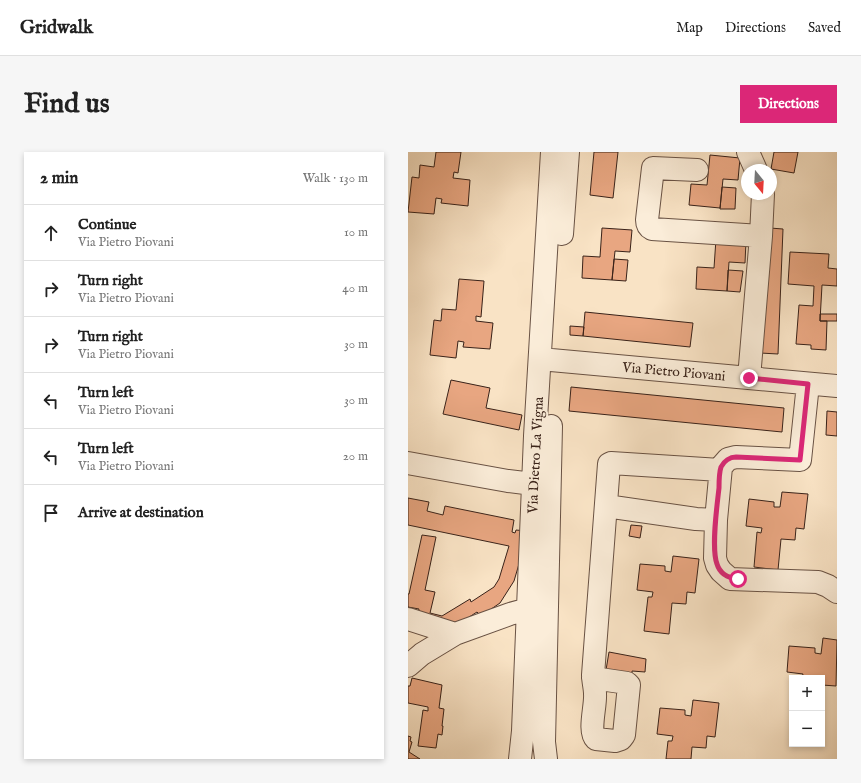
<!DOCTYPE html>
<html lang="en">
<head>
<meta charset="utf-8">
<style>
  body { margin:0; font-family:"IM FELL English",serif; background:#f6f6f6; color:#222 }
  .controls { position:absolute; right:12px; bottom:12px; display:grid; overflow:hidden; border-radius:0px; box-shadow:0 2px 6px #0003 }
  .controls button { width:36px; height:36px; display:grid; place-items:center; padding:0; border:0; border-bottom:1px solid #e0e0e0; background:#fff; color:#222; font:20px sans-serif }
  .compass { position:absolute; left:333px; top:12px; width:36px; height:36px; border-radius:50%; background:#fff; box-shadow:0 2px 6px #0003; rotate:162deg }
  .stop { position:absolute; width:12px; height:12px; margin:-9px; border:3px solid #db2777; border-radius:50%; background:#fff }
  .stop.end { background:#db2777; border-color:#fff; box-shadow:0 1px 4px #0008 }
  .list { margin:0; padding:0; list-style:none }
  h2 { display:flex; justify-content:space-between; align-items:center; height:52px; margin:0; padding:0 16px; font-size:17px }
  h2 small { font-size:13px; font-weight:400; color:#767676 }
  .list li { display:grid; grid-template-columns:26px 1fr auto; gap:12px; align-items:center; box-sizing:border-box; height:56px; padding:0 16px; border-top:1px solid #e0e0e0 }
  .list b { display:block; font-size:15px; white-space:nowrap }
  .list p { margin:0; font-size:13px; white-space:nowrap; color:#767676 }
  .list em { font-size:13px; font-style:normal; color:#767676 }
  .icon { flex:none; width:22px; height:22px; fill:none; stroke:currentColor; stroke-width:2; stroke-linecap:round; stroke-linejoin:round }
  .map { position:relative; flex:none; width:429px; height:607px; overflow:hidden; border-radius:0px }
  header { display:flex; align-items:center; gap:24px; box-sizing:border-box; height:56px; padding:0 20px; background:#fff; border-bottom:1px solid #e0e0e0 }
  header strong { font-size:19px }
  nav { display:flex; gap:22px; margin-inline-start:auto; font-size:14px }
  .intro { display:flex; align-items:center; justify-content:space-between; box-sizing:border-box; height:96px; padding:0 24px }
  h1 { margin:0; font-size:28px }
  .button { padding:10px 18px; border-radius:0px; background:#db2777; color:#fff; font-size:14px; font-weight:700 }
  main { display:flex; gap:24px; padding:0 24px }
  aside { flex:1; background:#fff; border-radius:0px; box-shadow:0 2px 6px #0003 }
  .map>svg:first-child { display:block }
</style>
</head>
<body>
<header>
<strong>Gridwalk</strong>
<nav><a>Map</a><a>Directions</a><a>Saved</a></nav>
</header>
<div class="intro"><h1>Find us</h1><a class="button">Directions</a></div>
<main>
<aside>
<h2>2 min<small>Walk · 130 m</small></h2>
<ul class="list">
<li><svg class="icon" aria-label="ahead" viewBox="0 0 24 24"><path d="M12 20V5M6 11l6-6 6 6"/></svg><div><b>Continue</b><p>Via Pietro Piovani</p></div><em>10 m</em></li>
<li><svg class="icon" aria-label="right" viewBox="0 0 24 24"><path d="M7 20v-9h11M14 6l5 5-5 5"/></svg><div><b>Turn right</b><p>Via Pietro Piovani</p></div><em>40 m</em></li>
<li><svg class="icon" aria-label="right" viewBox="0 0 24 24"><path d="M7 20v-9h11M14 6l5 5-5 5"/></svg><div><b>Turn right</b><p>Via Pietro Piovani</p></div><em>30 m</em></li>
<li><svg class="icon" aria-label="left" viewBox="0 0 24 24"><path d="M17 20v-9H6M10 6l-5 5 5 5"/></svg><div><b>Turn left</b><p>Via Pietro Piovani</p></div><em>30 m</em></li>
<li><svg class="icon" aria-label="left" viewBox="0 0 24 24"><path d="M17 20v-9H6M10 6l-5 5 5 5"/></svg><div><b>Turn left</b><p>Via Pietro Piovani</p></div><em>20 m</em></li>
<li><svg class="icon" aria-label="arrive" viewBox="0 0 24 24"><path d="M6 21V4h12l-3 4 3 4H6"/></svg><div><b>Arrive at destination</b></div></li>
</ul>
</aside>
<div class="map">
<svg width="429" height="607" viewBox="0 0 429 607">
  <rect width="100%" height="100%" fill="#f9e3c5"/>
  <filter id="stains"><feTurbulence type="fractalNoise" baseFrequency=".005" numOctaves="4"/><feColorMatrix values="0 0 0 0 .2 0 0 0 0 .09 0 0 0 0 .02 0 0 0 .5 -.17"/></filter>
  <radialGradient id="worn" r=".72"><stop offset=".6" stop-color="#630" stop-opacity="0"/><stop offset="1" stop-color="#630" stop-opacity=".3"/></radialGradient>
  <path fill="#e8a681" stroke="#392219" d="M 28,0 L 53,0 L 50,21 L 46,20 L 45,26 L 62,28 L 60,54 L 33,51 L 34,47 L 28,46 L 26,62 L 0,60 L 4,25 L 11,26 L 12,13 L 26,15 Z
    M 186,0 L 210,0 L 205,46 L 182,43 Z
    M 366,0 L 390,0 L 386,21 L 363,17 Z
    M 302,3 L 332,6 L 330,28 L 315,27 L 312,56 L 281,53 L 283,32 L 299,33 Z
    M 314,35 L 328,36 L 327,57 L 312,57 Z
    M 194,76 L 224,78 L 222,100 L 207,99 L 204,128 L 174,126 L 175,104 L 192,105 Z
    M 362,76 L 375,77 L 370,202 L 352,201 Z
    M 308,87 L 338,89 L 337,111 L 321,110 L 319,139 L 288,137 L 289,115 L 306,116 Z
    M 382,100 L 421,102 L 420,116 L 429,117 L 429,134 L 414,133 L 412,169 L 419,169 L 418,198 L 403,197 L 403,193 L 388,192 L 391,153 L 405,154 L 406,134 L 380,132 Z
    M 206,107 L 220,108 L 218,129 L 204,128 Z
    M 320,118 L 335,119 L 332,140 L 319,139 Z
    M 51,127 L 76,129 L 73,165 L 68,164 L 68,169 L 85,171 L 82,197 L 55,195 L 56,190 L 50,189 L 48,206 L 22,203 L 26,168 L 33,169 L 34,157 L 48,158 Z
    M 177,160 L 285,171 L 282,195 L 175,184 Z
    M 412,162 L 429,162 L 429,169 L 412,169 Z
    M 162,174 L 176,175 L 175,184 L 162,183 Z
    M 43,228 L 82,236 L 78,256 L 114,263 L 111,278 L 35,262 Z
    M 163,235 L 376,256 L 374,280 L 161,259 Z
    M 419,259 L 429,260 L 429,284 L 418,283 Z
    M 374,340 L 400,342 L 396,377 L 388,376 L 387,388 L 373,387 L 370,418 L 346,415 L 349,380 L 353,381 L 354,376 L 338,374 L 341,347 L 366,350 L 366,355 L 372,355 Z
    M 0,346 L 21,350 L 19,359 L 35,363 L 37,354 L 106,368 L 104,380 L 107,381 L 108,378 L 118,379 L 111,412 L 106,429 L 92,451 L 73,464 L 69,460 L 44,476 L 8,468 L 11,457 L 0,455 L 0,442 L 1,442 L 14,383 L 28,385 L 17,438 L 27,440 L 22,461 L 34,464 L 62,447 L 63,450 L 86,435 L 91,427 L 101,394 L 0,373 Z
    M 223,373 L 234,374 L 232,386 L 221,384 Z
    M 265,404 L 291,407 L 287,441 L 279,440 L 278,452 L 264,451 L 261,482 L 236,479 L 240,445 L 244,445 L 245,440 L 229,438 L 232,412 L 257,414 L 257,419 L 263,420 Z
    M 415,486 L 429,488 L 428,534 L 414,533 L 414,526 L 394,526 L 395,522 L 379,520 L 381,494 L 407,496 L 407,501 L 413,502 Z
    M 201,500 L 238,507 L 237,520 L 224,519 L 224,522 L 198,518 Z
    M 4,526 L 34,533 L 31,556 L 36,557 L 34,574 L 35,574 L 34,583 L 30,582 L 28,596 L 10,594 L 15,558 L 20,559 L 20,555 L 0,551 L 0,534 L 2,534 Z
    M 285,548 L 311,551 L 307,585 L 299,584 L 298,596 L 284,595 L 283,607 L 258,607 L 260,589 L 264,589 L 265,584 L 249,582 L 252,556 L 277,558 L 277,563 L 283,564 Z
    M 0,584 L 3,585 L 2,589 L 4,590 L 1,600 L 12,607 L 0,607 Z"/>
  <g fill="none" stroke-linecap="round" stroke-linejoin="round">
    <g stroke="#695244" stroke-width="24">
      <path id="minor" d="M 340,0 L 348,18
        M 289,18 L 245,16 L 239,68 C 239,73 240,75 244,77 L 353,84
        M 154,82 L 160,0
        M 132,207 L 429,234
        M 341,226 L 353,84 L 355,42
        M 400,232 L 392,308 L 328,305 L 320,307 L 313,315 L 308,368 L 307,406 L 309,413 L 313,419 L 322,427 L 410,430 L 420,434 L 429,440
        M 0,311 L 100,329 L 125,332
        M 198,354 L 288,367 L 308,368
        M 0,467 L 47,482
        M 0,514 L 14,502 L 47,482 L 102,462 L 120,457
        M 185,526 L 219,531 L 221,533 L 216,583 L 213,587 L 207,589 L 188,587 C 180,579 188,554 187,542 C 187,536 185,529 185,523 L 201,312 L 203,311 L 312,318
        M 112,607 L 115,579 L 127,284 L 144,0
        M 138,607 L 136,590 L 143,274"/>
    </g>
    <use href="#minor" stroke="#fbedd9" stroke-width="22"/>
  </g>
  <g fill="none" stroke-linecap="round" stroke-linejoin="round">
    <path stroke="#db2777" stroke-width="5" d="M 330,427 C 320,426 312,422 309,412 C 303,396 309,354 311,336 C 311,329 311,321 313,315 C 316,309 322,305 328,305 L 392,308 L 400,232 L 341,226"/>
  </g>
  <g text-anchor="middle" stroke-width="4" stroke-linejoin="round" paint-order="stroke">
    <g font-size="14" fill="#392219" stroke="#fbedd9">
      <text transform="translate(266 219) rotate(5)" y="5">Via Pietro Piovani</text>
      <text transform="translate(127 303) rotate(-87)" y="5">Via Dietro La Vigna</text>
    </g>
  </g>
  <rect width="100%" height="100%" filter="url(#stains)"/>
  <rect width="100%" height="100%" fill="url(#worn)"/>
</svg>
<div class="controls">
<button>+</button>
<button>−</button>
</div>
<svg class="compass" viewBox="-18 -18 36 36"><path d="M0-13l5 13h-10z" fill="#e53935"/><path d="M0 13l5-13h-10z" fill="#767676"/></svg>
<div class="stop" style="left:330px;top:427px"></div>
<div class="stop end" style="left:341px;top:226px"></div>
</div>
</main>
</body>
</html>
